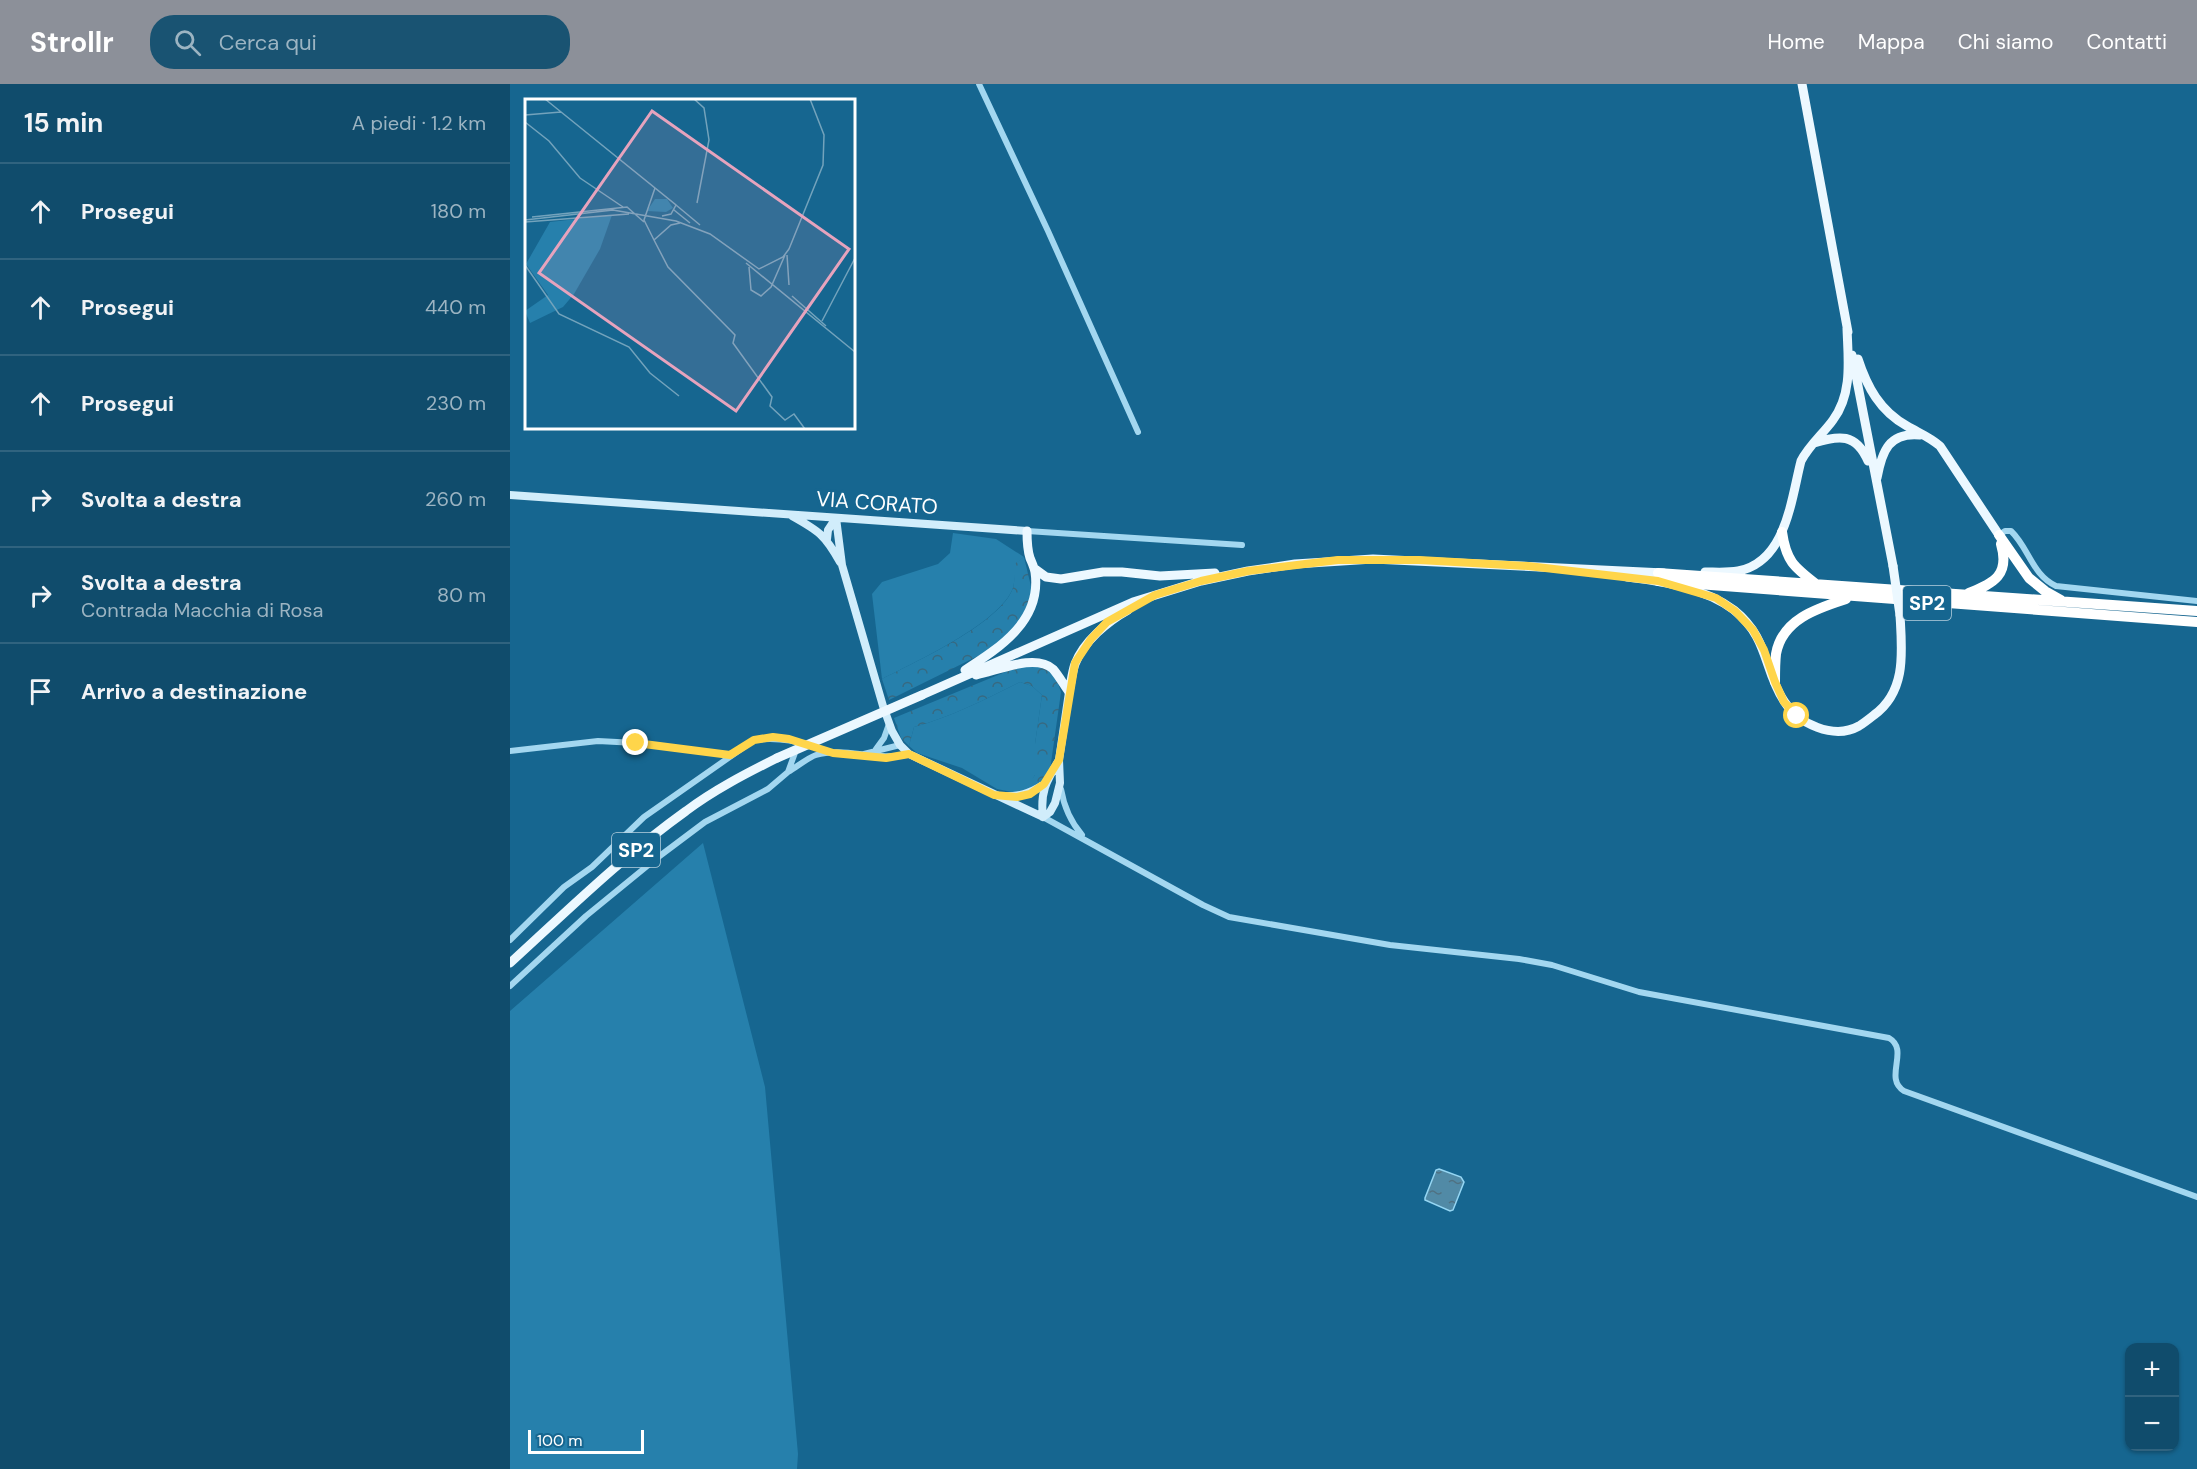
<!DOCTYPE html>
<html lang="it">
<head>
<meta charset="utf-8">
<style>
  body { margin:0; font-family:"DM Sans",sans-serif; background:#195372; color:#f1f3f6 }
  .controls { position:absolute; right:18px; bottom:18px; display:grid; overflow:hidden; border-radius:12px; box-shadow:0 2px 4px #0004 }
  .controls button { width:54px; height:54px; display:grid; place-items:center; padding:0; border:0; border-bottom:2px solid #30637f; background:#104c6c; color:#f1f3f6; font:30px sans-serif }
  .scale { position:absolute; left:18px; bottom:15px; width:116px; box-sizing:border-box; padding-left:6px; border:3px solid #fff; border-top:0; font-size:16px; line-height:21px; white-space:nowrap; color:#fff; -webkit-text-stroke:4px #166690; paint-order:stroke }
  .stop { position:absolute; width:18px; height:18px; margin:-14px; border:4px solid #ffd54a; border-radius:50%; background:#fff }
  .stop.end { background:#ffd54a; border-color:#fff; box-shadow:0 2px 6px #0008 }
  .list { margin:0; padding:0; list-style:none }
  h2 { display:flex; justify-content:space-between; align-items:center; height:78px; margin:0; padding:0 24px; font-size:26px }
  h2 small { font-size:20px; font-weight:400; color:#9cb4c2 }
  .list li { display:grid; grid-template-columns:39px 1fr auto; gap:18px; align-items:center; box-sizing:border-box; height:96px; padding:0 24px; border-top:2px solid #30637f }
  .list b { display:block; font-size:22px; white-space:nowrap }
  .list p { margin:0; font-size:20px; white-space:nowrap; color:#9cb4c2 }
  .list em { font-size:20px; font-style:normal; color:#9cb4c2 }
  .icon { flex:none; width:33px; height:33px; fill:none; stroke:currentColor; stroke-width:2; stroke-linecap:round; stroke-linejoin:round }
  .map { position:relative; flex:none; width:1687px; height:1385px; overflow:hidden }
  header { display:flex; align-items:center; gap:36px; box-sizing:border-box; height:84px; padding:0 30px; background:#8c9099; color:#fff }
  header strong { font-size:28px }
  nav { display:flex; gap:33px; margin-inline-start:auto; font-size:21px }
  .search { width:420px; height:54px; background:#195372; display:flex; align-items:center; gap:15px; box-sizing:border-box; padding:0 21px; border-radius:24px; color:#9cb4c2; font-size:22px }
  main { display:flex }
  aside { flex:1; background:#104c6c }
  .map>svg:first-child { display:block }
</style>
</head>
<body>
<header>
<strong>Strollr</strong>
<div class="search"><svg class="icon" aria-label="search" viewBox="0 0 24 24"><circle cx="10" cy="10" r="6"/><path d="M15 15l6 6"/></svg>Cerca qui</div>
<nav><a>Home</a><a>Mappa</a><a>Chi siamo</a><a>Contatti</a></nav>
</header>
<main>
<aside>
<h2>15 min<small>A piedi · 1.2 km</small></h2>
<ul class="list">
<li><svg class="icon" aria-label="ahead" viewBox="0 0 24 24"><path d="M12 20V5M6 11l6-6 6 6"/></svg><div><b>Prosegui</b></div><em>180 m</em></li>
<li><svg class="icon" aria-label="ahead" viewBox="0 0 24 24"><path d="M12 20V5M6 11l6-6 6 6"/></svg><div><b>Prosegui</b></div><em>440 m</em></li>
<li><svg class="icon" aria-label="ahead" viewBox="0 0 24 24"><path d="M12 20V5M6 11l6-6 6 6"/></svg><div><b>Prosegui</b></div><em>230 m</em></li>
<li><svg class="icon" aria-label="right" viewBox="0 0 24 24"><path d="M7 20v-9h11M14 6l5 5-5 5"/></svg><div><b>Svolta a destra</b></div><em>260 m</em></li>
<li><svg class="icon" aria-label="right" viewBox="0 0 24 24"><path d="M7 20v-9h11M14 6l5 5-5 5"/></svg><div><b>Svolta a destra</b><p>Contrada Macchia di Rosa</p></div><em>80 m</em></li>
<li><svg class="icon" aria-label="arrive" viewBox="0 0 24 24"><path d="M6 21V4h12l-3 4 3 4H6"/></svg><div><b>Arrivo a destinazione</b></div></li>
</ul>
</aside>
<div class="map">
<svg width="1687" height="1385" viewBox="0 0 1687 1385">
  <defs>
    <pattern id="forest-crowns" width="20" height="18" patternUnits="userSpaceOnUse" patternTransform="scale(1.5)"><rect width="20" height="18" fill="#2680ac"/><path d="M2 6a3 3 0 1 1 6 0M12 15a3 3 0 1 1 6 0" fill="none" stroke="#376981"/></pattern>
    <pattern id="water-ripples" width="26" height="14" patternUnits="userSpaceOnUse" patternTransform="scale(1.5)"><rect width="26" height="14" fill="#518aa6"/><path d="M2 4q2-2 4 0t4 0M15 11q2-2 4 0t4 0" fill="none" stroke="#4f7182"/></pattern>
  </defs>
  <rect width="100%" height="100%" fill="#166690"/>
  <path fill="#2680ac" d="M 443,449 L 486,455 L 514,473 L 504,481 C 504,488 505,498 503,504 C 490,539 405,578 372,595 L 362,510 L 372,498 L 428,480 L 440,469 Z
    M 510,598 L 522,602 L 532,611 L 525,660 L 525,691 L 521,698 L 521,705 L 512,710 L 487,705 L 452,684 L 407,669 L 399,662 L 404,643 C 441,633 476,615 510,598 Z
    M 193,759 L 255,1003 L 288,1370 L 287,1385 L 0,1385 L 0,927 Z"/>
  <path fill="url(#forest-crowns)" d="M 514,473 L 523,511 L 510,540 L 482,565 L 379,616 L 372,595 C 405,578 491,539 503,504 C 505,498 504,488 503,481 Z
    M 512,581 L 533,581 L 545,591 L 551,608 L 540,686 L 533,698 L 521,705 L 520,698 L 525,691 L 525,660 L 532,611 L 522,602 L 510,598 C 476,615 441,633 404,643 L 399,662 L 391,654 L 384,634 Z"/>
  <path fill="url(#water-ripples)" stroke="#95d6f3" stroke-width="1.5" d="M 929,1085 L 951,1093 L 954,1098 L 943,1126 L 940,1127 L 915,1116 L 915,1114 L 926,1086 Z"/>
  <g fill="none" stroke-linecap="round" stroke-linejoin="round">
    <path stroke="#a3d7f0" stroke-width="6" d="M 469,0 L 538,147 L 628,348
      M 517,447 L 732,461
      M 1489,451 L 1495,447 L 1501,447 C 1519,464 1522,491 1546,502 L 1687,517
      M 366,665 L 374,654 L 379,640
      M 0,667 L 88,657 L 126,659 L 220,671
      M 354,670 L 390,661
      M 278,688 C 287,683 297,674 306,671 C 334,662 368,678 399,670
      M 551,705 C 554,723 560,737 572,751
      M 533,733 L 693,821 L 719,833 L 880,861 L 1009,875 L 1042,881 L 1129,908 L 1379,954 C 1400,966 1373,994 1394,1007 L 1687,1113
      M 0,856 L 54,803 L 82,783 L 134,733 L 244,656 C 276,652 294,660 323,669
      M 0,902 L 76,832 L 147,774 L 195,738 L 258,705 L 278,688 L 286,666"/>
    <path stroke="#d1edfb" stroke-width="8" d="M 0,411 L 517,447
      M 282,432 C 309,447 315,451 330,478
      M 326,434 L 332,481 L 373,622 L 382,647 L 390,661 L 399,670 L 533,733
      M 317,455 L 318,446 L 326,434
      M 491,712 C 509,713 519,710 535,700
      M 533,733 L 540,728 L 545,719 L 550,699 L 549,676 L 559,608
      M 533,733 C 530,708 536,698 549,676"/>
    <path stroke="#ecf8ff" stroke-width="9" d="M 1292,0 L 1338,248
      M 1342,271 L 1383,482
      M 1348,275 C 1357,303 1370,327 1397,342 C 1409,349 1420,353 1430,362 L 1489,451
      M 1304,359 C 1329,351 1346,349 1358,377
      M 1367,394 C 1372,367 1379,348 1410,351
      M 525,485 L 536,493 L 551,495 L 593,488 L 612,488 L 650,492 L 705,489
      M 1195,488 C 1205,488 1217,489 1228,487 C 1276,478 1281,416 1291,377 C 1299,361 1313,350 1323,336 C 1343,309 1338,275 1337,244
      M 1117,493 C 1152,497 1195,504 1224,526 C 1259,554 1253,585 1274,617 C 1288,640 1324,656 1349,642 C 1354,639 1359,635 1364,631 C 1397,607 1392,567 1390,531
      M 455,586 C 491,563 532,536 525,488 C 524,483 522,479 520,474 C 517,465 517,457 517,447
      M 466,591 C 487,587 525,569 543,585 C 549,592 554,601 559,608
      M 559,608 C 561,599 562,588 565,580 C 573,558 598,537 618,526
      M 412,611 L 623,518 L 691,497 L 738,487 L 785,480 L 863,475 L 1154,489
      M 0,879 C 57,827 113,772 176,727 C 204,706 235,690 267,674"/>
    <path stroke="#fff" stroke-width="10" d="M 1272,448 C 1276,477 1284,483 1306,500
      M 1489,451 L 1519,494 L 1535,507 L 1551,516
      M 1148,489 L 1687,527
      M 1148,497 L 1687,538
      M 1459,509 C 1484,499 1500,491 1491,460
      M 1265,598 C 1265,589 1265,579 1266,570 C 1272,535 1308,524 1336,515"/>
    <path stroke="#ecf8ff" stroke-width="9" d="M 1383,482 L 1390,531
      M 267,674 L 412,611"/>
  </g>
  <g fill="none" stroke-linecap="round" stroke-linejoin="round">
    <path stroke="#ffd54a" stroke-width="8" d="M 126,659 L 220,671 L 244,656 L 263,653 L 279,655 L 323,669 L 376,674 L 399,670 L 484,711 L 507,713 L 520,710 L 534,700 L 549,676 L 565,579 L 581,555 L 597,538 L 645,511 L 691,497 L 738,487 L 828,476 L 909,476 L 1018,482 L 1148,497 L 1206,514 L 1225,527 L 1243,546 L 1254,566 L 1265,598 L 1274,618 L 1287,632"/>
  </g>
  <g text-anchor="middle" stroke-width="6" stroke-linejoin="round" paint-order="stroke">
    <g fill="#166690" stroke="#b9d1de" stroke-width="1.5">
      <rect x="1393" y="502" width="48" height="34" rx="4.5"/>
      <rect x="102" y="749" width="48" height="34" rx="4.5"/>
    </g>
    <g font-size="20" font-weight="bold" fill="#fff">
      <text x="1417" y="526">SP2</text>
      <text x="126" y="773">SP2</text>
    </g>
    <g font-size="21" fill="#fff" stroke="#166690">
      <text transform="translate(367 419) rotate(4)" y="7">VIA CORATO</text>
    </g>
  </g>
  <g transform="translate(15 15)">
    <rect width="330" height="330" fill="#166690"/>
    <path d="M 130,100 L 142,100 L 148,109 L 141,113 L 122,112 ZM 87,116 L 75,150 L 49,195 L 38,208 L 5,224 L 0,212 L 23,196 L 1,165 L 25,123 Z" fill="#2680ac"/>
    <path fill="none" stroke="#73a3bc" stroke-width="1.5" d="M 20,0 L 151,106 L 146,115 L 137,117M 169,0 L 179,9 L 184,41 L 172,104M 0,16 L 36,13M 0,23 L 24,42 L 55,79 L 98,108M 151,106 L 175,126M 149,111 L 165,124M 7,118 L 102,108 L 119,123M 0,121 L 88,111 L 151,122 L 185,135 L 234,170 L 258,158 L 264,150M 0,123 L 104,115M 129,141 L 143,168 L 210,236 L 208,244 L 247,298 L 245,307 L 260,321 L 269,315 L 280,330M 129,141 L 119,121 L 130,89M 129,141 L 146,126 L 155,124M 264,150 L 298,66 L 299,36 L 285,0M 262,156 L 264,186M 221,164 L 330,253M 0,166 L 34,215 L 104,248 L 125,274 L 154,297M 224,168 L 226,191 L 236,197 L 246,188 L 260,156M 267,197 L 301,227M 297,222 L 330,159"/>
    <path fill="#e7a3bd" fill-opacity="0.15" stroke="#e7a3bd" stroke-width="3" d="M 127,12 L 324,150 L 211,312 L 14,174 Z"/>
    <rect width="330" height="330" fill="none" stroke="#fff" stroke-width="3"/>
  </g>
</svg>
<div class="controls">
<button>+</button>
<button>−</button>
</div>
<div class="scale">100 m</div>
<div class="stop" style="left:1287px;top:632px"></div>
<div class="stop end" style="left:126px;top:659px"></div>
</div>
</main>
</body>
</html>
